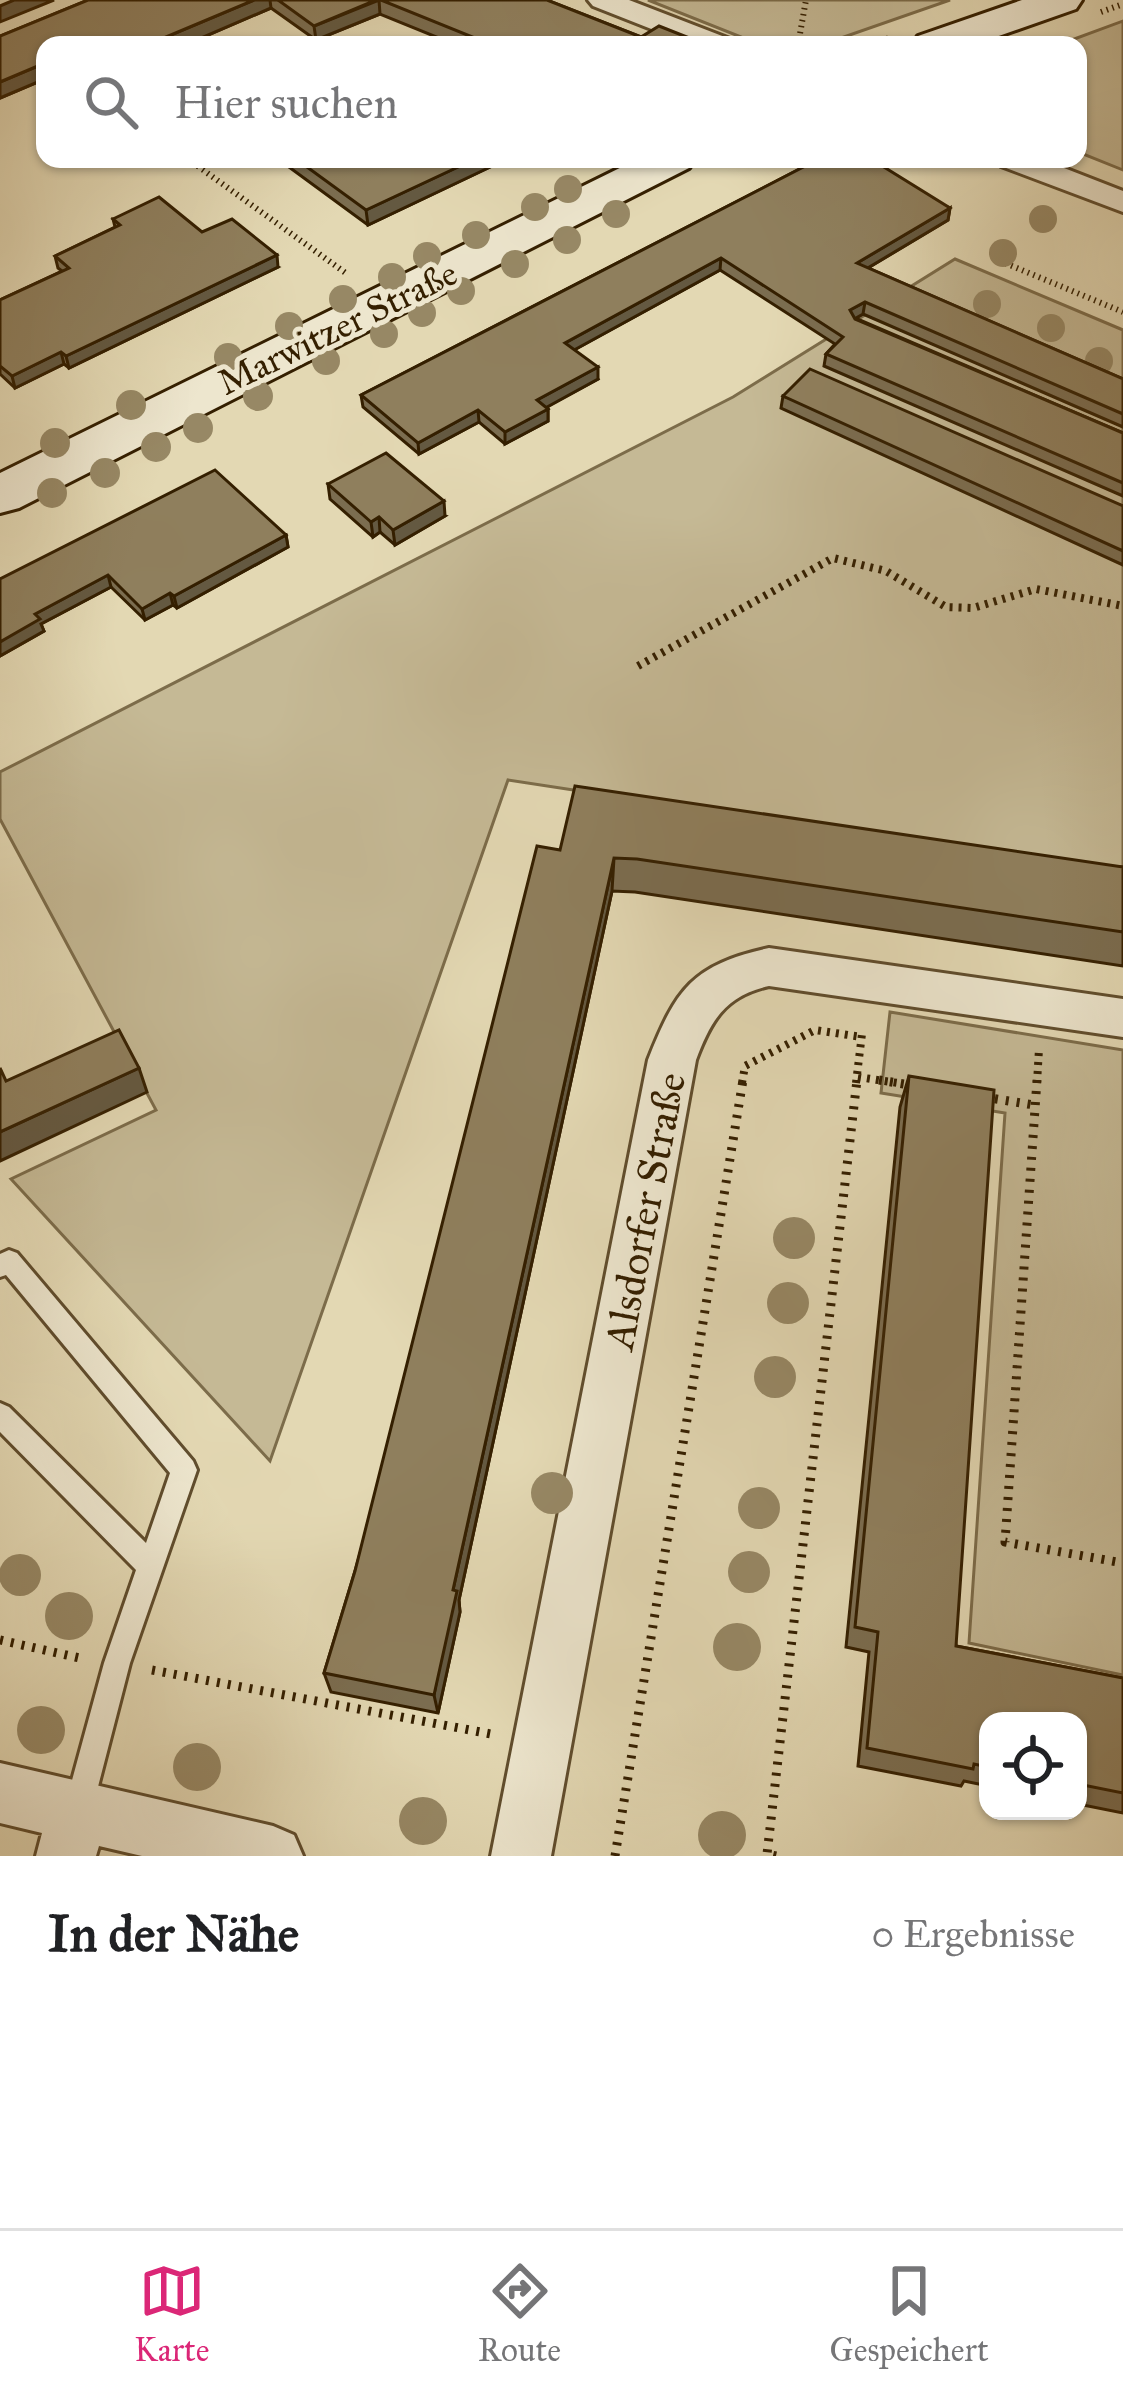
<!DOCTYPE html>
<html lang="de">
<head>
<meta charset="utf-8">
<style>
  body { margin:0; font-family:"IM FELL Great Primer",serif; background:#f2f2f2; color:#202124 }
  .controls { position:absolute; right:36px; bottom:36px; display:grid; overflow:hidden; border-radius:24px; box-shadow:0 3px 9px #0004 }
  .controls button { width:108px; height:108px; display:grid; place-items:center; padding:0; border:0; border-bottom:3px solid #e0e0e0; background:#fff; color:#202124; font:60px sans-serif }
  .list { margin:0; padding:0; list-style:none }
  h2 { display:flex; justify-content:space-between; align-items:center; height:156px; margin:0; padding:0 48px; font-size:51px }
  h2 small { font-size:39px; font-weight:400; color:#757577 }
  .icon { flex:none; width:66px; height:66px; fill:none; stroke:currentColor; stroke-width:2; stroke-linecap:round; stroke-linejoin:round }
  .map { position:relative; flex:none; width:1123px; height:1856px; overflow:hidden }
  .search { position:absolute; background:#fff; box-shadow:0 3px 9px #0004; left:36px; right:36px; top:36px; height:132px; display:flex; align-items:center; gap:30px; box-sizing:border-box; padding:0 42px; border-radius:24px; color:#757577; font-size:45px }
  .sheet { height:372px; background:#fff }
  nav { display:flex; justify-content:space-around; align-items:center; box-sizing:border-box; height:168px; border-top:3px solid #e0e0e0; background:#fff; font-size:33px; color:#757577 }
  nav a { display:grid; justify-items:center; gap:6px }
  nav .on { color:#db2777 }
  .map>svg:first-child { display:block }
</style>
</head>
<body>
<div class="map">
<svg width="1123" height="1856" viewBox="0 0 1123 1856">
  <rect width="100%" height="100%" fill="#e3d8b3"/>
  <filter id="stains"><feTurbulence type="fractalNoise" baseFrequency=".00167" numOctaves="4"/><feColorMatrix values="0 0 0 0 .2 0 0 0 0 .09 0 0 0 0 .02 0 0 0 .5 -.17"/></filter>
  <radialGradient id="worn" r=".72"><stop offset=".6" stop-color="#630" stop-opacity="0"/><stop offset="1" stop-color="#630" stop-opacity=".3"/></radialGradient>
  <path fill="#c5b995" stroke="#7c6c4a" stroke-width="3" d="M 648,0 L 950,0 L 821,45 L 761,45 Z
    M 1123,21 L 1123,170 L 1078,152 L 1078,45 L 1058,45 Z
    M 955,259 L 1123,330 L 1123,874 L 508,780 L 270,1461 L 11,1179 L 156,1110 L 0,819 L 0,772 L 733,397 Z
    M 890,1012 L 1123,1050 L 1123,1675 L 969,1643 L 1005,1113 L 881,1093 Z"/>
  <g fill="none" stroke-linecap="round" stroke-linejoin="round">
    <g stroke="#604d2d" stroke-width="6">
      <path id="lane" d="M 9,1250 L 17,1253 L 193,1461 L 197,1470 L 130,1663 L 93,1806 L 89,1816 L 79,1820 L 69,1816 L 65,1806 L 104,1663 L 136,1570 L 0,1432 L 0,1403 L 9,1407 L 146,1543 L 170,1473 L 6,1275 L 0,1277 L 0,1254 Z"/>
    </g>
    <g stroke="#604d2d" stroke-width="6">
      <path id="street" d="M 588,0 L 629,0 L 730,39 L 734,45 L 692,45 L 593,6 Z
        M 996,159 L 1041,159 L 1123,191 L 1123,212 L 1001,166 Z
        M 769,948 L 1123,999 L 1123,1037 L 769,986 C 725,996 711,1020 696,1060 L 551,1856 L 491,1856 L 648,1060 C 676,989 692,965 769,948 Z
        M 0,1763 L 273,1826 L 294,1835 L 303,1856 L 142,1856 L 99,1846 L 96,1856 L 36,1856 L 42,1833 L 0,1823 Z"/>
    </g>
    <g stroke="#341f00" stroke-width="6">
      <path id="secondary" d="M 1022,0 L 1082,0 L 1076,9 L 973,45 L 912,45 L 918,36 Z
        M 638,159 L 695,159 L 689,168 L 19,508 L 0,513 L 0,473 Z"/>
    </g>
    <path stroke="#341f00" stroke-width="6" stroke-dasharray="1.5 4.5" stroke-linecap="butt" d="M 1101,12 L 1123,4
      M 798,45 L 806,0
      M 870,45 L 889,38
      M 188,159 L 347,274
      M 738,159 L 743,162
      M 1000,261 L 1123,312"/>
    <path stroke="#341f00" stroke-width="8" stroke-dasharray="3 6" stroke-linecap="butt" d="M 638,666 L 833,558 L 886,571 L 946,607 L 973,608 L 1036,589 L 1123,606
      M 858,1077 L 898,1083
      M 742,1083 L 745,1066 L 815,1030 L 862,1037
      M 856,1083 L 862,1034
      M 1037,1083 L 1039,1049"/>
    <path stroke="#341f00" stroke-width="9" stroke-dasharray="3 8" stroke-linecap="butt" d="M 879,1080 L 916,1086
      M 1037,1080 L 1005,1542 L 1123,1563
      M 984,1097 L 1034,1105
      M 0,1640 L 84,1659
      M 152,1670 L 491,1734
      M 615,1856 L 743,1080
      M 776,1856 L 767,1854 L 857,1080"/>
    <use href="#lane" fill="#ede6ce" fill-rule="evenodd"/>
    <use href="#street" fill="#ede6ce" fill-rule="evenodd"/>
    <use href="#secondary" fill="#ede6ce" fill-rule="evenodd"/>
  </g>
  <g fill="#978865">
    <circle cx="568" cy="189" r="14"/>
    <circle cx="535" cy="207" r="14"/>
    <circle cx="616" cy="214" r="14"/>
    <circle cx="1043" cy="219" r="14"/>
    <circle cx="476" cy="235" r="14"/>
    <circle cx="567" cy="240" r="14"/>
    <circle cx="1003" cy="253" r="14"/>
    <circle cx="427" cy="256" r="14"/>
    <circle cx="515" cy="264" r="14"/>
    <circle cx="392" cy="277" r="14"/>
    <circle cx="461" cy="291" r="14"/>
    <circle cx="343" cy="299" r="14"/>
    <circle cx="987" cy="304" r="14"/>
    <circle cx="422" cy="313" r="14"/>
    <circle cx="289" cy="326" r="14"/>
    <circle cx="1051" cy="328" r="14"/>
    <circle cx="384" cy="334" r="14"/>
    <circle cx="228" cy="357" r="14"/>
    <circle cx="326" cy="361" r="14"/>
    <circle cx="1099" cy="361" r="14"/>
    <circle cx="258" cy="396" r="15"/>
    <circle cx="131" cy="405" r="15"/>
    <circle cx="198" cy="428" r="15"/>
    <circle cx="55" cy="443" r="15"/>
    <circle cx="156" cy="447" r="15"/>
    <circle cx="105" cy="473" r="15"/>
    <circle cx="52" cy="493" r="15"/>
    <circle cx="794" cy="1238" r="21"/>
    <circle cx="788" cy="1303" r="21"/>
    <circle cx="775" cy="1377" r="21"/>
    <circle cx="552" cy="1493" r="21"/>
    <circle cx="759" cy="1508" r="21"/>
    <circle cx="749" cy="1572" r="21"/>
    <circle cx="20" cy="1575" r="21"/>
    <circle cx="69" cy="1616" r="24"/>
    <circle cx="737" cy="1647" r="24"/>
    <circle cx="41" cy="1730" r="24"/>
    <circle cx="197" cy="1767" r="24"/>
    <circle cx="423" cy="1821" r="24"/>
    <circle cx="722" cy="1835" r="24"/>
  </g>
  <path fill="#7b6d50" stroke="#341f00" stroke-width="3" d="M 88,0 L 547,0 L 641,37 L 707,45 L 456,45 L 380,14 L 316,40 L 271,8 L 185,45 L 45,45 L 45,79 L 0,98 L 0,36 Z
    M 278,159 L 507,159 L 368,225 Z
    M 819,159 L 950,208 L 948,220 L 868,268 L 1123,379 L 1123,427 L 863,314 L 855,318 L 1123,433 L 1123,496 L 824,366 L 826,354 L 835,344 L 720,270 L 574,350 L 598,379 L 546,407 L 548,409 L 548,421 L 505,444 L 479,422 L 419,454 L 363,407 L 361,395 Z
    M 113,219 L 202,232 L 278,267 L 69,368 L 64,364 L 15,388 L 0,374 L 0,300 L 62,271 L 58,268 L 55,256 L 115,227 Z
    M 783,396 L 1123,506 L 1123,565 L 781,408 Z
    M 328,484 L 445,516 L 395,545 L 380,532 L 373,537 L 330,499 Z
    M 286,535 L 288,547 L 177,608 L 173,605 L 145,620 L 111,587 L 41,624 L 44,631 L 0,656 L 0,579 Z
    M 560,850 L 1123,867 L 1123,966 L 635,892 L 612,891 L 459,1600 L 460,1612 L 438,1713 L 331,1692 L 324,1673 L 355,1571 Z
    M 909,1076 L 956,1646 L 1123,1678 L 1123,1813 L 1078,1804 L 1078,1721 L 988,1721 L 988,1786 L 964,1781 L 961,1786 L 858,1766 L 869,1652 L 846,1647 L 900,1107 Z"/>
  <path fill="#645941" stroke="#341f00" stroke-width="3" d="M 14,0 L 54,0 L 0,22 L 0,6 Z
    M 254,0 L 270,0 L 271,8 L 185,45 L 147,45 Z
    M 379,0 L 380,14 L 316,40 L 314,26 Z
    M 45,63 L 45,79 L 0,98 L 0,82 Z
    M 475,159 L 507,159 L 368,225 L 366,210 Z
    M 950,208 L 948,220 L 856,275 L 857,263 Z
    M 277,255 L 278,267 L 69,368 L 66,356 Z
    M 721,258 L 720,270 L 565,355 L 565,343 Z
    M 865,302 L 863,314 L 849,322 L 850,310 Z
    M 61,352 L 64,364 L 15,388 L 12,376 Z
    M 598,367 L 598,379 L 538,412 L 537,400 Z
    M 548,409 L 548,421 L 505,444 L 505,432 Z
    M 478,410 L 479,422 L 419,454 L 418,443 Z
    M 444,501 L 445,516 L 395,545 L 393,530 Z
    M 379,517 L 380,532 L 373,537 L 371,522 Z
    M 286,535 L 288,547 L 177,608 L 174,596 Z
    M 108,575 L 111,587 L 41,624 L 44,631 L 0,656 L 0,642 L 35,614 Z
    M 170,593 L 173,605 L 145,620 L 142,609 Z
    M 614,858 L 612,891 L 459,1600 L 460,1612 L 438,1713 L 434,1695 L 453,1590 Z
    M 139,1068 L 147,1092 L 0,1161 L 0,1132 Z"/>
  <path fill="#8f7f5d" stroke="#341f00" stroke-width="3" d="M 88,0 L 254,0 L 147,45 L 45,45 L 45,63 L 0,82 L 0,36 Z
    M 278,0 L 376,0 L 314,26 Z
    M 381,0 L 547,0 L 641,37 L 659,26 L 707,45 L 492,45 Z
    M 296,159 L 475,159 L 366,210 Z
    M 819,159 L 871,159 L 950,208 L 857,263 L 1123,379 L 1123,414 L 865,302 L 850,310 L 855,319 L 1123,433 L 1123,483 L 826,354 L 843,337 L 721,258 L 565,343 L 598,367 L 537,400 L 548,409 L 505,432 L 478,410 L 418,443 L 361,395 Z
    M 159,197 L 202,232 L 232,219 L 277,255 L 66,356 L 61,352 L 12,376 L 0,366 L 0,300 L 69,268 L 55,256 L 120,225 L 113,219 Z
    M 810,369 L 1123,506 L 1123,551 L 783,396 Z
    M 386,453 L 444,501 L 393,530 L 379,517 L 371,522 L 328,484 Z
    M 215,470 L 286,535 L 174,596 L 170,593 L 142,609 L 108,575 L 35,614 L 40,619 L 0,642 L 0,579 Z
    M 575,786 L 1123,867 L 1123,932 L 637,859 L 614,858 L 453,1590 L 457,1591 L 434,1695 L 324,1673 L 355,1571 L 537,846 L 560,850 Z
    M 119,1030 L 139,1068 L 0,1132 L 0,1068 L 6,1081 Z
    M 909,1076 L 994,1090 L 956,1646 L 1123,1678 L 1123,1793 L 1078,1784 L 1078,1721 L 988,1721 L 988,1767 L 974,1764 L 973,1769 L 867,1748 L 878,1632 L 855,1627 Z"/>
  <g text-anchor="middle" stroke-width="10" stroke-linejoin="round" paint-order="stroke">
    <g font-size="36" fill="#341f00" stroke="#ede6ce">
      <text transform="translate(337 327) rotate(-26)" y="13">Marwitzer Straße</text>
    </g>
    <g font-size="42" fill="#341f00" stroke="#ede6ce">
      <text transform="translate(644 1211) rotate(-79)" y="15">Alsdorfer Straße</text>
    </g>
  </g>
  <rect width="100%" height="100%" filter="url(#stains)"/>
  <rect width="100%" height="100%" fill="url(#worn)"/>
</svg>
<div class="controls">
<button><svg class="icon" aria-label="locate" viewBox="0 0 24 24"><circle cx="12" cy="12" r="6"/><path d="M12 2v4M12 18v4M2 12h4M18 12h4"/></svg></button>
</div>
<div class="search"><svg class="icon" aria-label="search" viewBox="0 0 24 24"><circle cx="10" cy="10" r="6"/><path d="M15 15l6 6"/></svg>Hier suchen</div>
</div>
<section class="sheet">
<h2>In der Nähe<small>0 Ergebnisse</small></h2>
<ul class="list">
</ul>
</section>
<nav>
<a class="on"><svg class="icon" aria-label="map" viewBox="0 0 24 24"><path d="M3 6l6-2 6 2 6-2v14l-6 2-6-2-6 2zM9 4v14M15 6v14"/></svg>Karte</a>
<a><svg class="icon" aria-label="directions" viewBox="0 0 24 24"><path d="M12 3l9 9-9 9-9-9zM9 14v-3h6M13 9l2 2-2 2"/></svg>Route</a>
<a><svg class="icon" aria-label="saved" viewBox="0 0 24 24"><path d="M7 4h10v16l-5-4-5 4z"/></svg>Gespeichert</a>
</nav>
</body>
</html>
